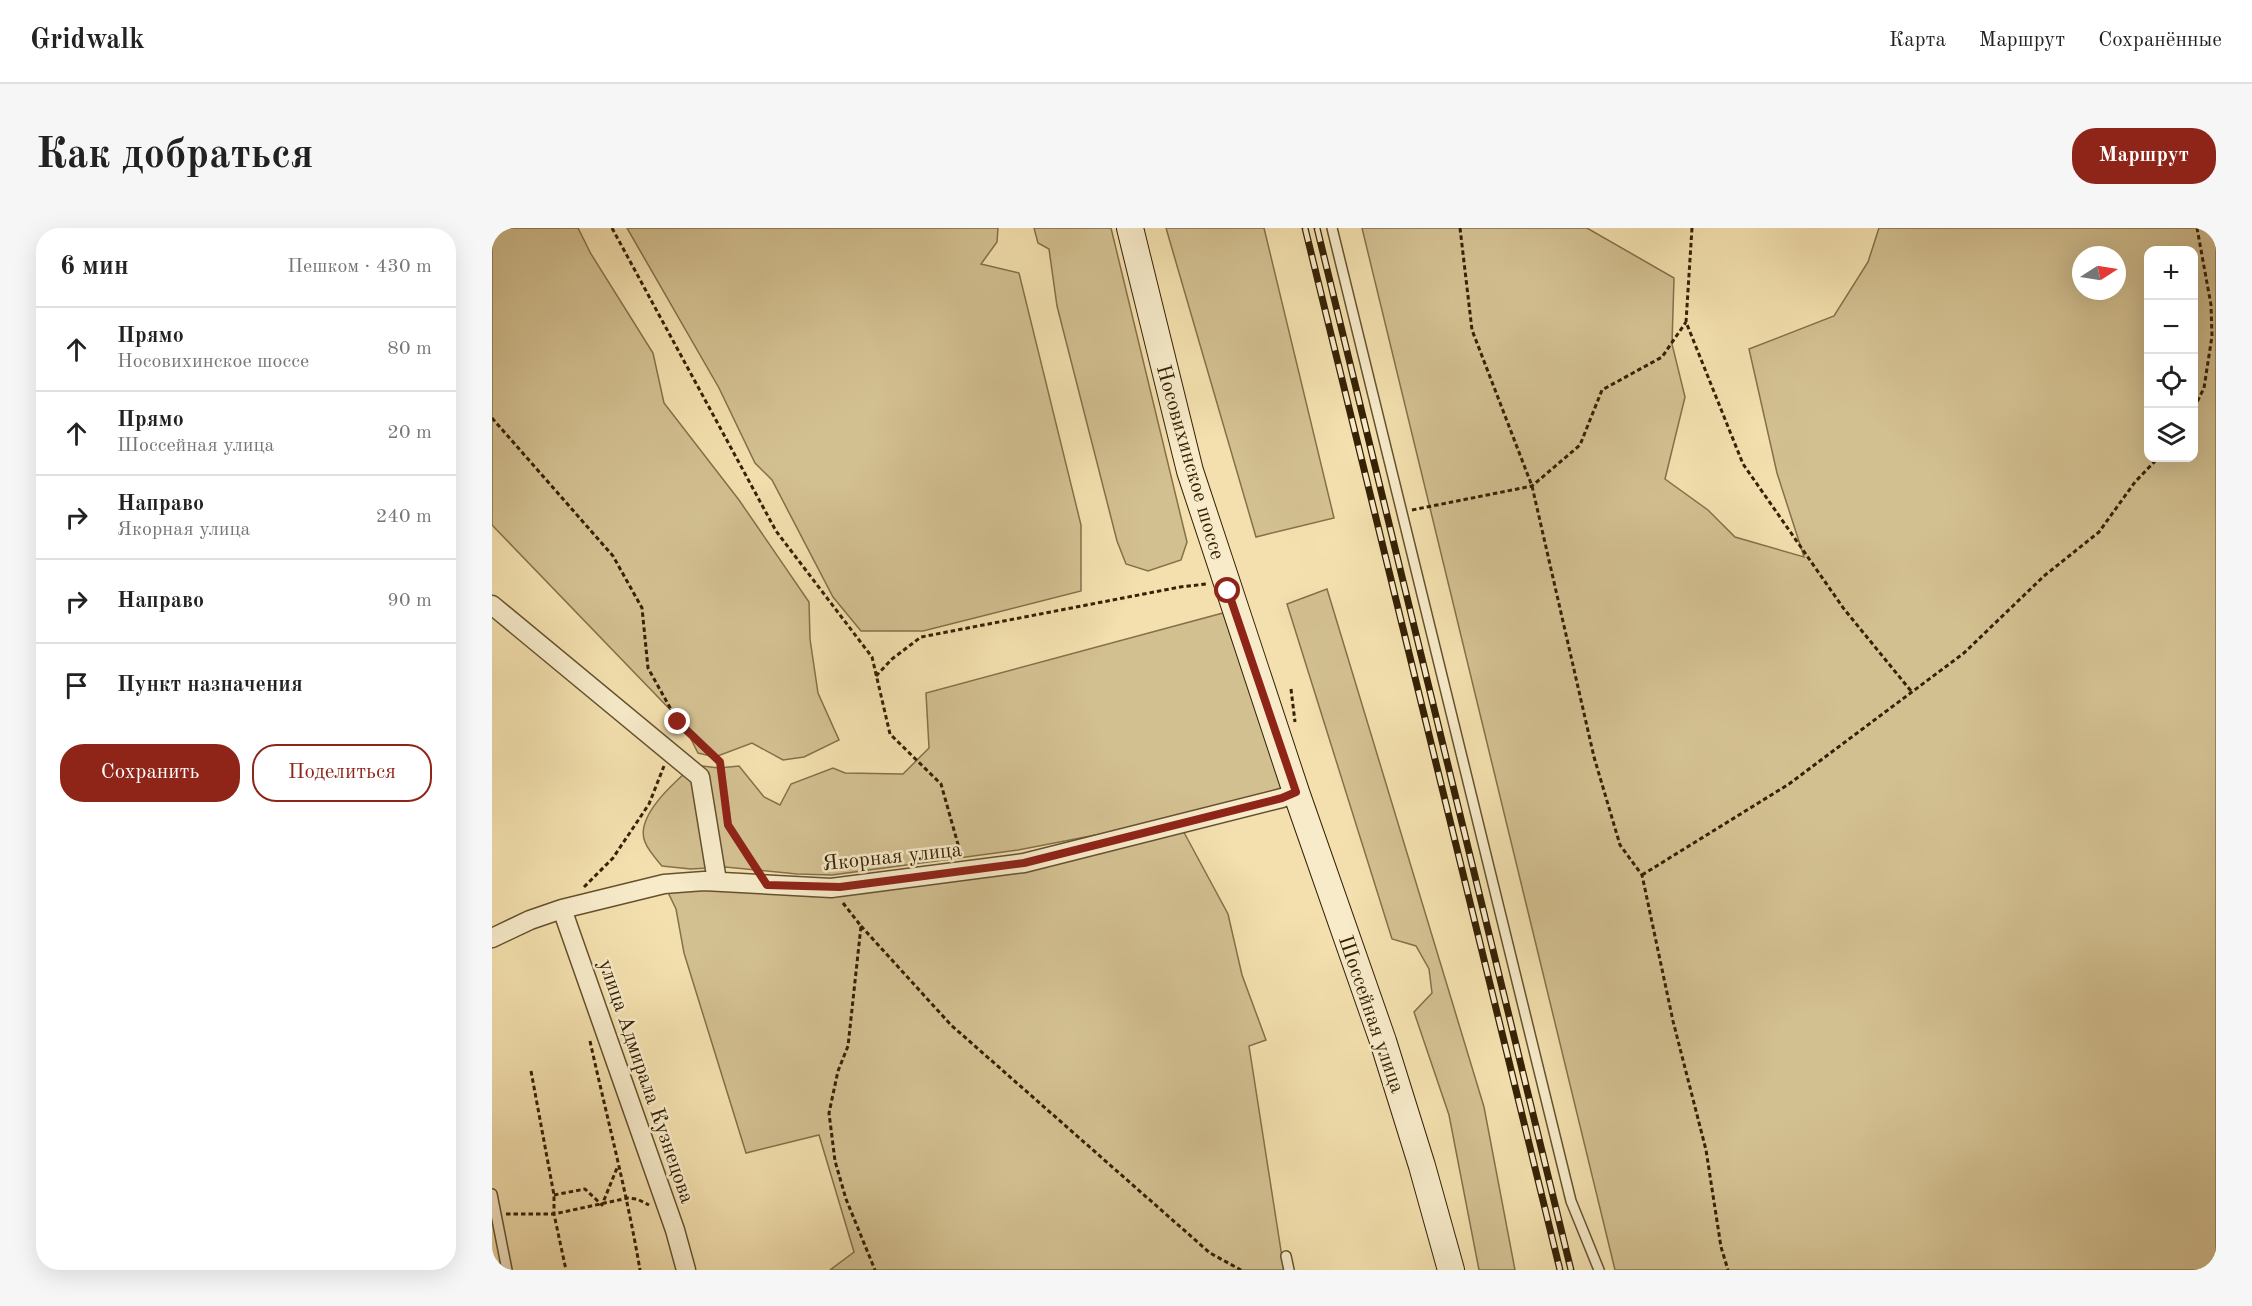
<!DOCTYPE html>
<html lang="ru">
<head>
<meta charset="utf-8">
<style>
  body { margin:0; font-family:"Old Standard TT",serif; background:#f6f6f6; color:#222 }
  .controls { position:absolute; right:18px; top:18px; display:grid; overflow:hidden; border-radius:12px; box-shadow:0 6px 24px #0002 }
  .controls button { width:54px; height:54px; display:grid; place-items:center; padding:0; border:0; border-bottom:2px solid #e0e0e0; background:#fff; color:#222; font:30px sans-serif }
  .compass { position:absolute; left:1580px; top:18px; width:54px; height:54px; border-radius:50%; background:#fff; box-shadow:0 6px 24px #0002; rotate:78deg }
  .stop { position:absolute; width:18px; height:18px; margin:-14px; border:4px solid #8f2418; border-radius:50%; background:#fff }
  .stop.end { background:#8f2418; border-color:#fff; box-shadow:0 2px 6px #0008 }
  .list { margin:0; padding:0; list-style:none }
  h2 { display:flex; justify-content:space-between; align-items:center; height:78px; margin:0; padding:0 24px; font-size:26px }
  h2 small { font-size:20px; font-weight:400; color:#767676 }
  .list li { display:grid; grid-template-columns:39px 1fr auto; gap:18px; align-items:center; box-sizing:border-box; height:84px; padding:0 24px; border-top:2px solid #e0e0e0 }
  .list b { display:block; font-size:22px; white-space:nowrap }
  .list p { margin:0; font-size:20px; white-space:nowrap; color:#767676 }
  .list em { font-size:20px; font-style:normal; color:#767676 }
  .actions { display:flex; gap:12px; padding:18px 24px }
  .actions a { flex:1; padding:14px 0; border:2px solid #8f2418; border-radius:24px; text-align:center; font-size:21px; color:#8f2418 }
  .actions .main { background:#8f2418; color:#fff }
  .icon { flex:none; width:33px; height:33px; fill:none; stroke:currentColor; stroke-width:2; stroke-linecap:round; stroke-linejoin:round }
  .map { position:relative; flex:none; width:1724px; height:1042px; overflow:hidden; border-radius:24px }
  header { display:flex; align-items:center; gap:36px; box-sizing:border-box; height:84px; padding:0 30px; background:#fff; border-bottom:2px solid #e0e0e0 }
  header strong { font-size:28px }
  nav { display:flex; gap:33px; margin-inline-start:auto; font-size:21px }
  .intro { display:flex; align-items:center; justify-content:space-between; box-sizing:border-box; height:144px; padding:0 36px }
  h1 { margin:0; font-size:42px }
  .button { padding:15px 27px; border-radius:24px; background:#8f2418; color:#fff; font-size:21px; font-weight:700 }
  main { display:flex; gap:36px; padding:0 36px }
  aside { flex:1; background:#fff; border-radius:24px; box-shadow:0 6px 24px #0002 }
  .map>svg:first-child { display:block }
</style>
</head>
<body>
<header>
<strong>Gridwalk</strong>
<nav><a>Карта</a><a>Маршрут</a><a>Сохранённые</a></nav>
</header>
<div class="intro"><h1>Как добраться</h1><a class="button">Маршрут</a></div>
<main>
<aside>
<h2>6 мин<small>Пешком · 430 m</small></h2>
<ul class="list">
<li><svg class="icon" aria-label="ahead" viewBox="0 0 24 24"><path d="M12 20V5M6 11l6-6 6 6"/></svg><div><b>Прямо</b><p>Носовихинское шоссе</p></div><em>80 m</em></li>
<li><svg class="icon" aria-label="ahead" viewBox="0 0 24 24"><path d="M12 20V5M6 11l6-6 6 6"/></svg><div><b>Прямо</b><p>Шоссейная улица</p></div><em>20 m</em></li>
<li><svg class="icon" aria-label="right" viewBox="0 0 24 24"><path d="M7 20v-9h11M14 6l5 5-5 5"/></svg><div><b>Направо</b><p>Якорная улица</p></div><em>240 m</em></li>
<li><svg class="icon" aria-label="right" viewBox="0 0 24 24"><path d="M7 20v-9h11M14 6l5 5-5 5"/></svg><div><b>Направо</b></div><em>90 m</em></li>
<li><svg class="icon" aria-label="arrive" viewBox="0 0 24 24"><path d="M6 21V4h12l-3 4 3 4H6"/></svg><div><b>Пункт назначения</b></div></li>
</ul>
<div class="actions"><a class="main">Сохранить</a><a>Поделиться</a></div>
</aside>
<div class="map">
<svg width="1724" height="1042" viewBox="0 0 1724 1042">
  <rect width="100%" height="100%" fill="#f3e0ae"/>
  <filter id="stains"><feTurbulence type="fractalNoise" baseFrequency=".00333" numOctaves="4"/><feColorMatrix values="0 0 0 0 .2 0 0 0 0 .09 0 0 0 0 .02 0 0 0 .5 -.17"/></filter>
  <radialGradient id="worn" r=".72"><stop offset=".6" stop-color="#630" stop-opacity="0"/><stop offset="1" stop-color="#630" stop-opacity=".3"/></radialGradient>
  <path fill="#d3c091" stroke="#84704b" stroke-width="1.5" fill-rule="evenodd" d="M 0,0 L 86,0 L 99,26 L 161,125 L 172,175 L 247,272 L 317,374 L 318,411 L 326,465 L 347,512 L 312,529 L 291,532 L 260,515 L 223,529 L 206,525 L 191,495 L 0,297 Z
    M 135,0 L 506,0 L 505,14 L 489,36 L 527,45 L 589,297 L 589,363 L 431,403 L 369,403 L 341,369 L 280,252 L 263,235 L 227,160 Z
    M 542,0 L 619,0 L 695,314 L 689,332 L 656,343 L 634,336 L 625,313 L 565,78 L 557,21 L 546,15 Z
    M 674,0 L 772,0 L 842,290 L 764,309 Z
    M 870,0 L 1095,0 L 1182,50 L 1180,116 L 1193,169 L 1173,251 L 1216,282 L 1243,309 L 1312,329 L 1285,245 L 1257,121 L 1342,88 L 1376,34 L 1387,0 L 1724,0 L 1724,1042 L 1123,1042 ZM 1656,22 L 1702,22 L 1702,230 L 1656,230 ZM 1589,27 L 1625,27 L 1625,63 L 1589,63 Z
    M 835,361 L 992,879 L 1023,1042 L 987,1042 L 957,887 L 922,784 L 940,765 L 937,741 L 924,718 L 900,711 L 795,376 Z
    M 731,385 L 791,560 L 692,590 L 526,622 L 340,647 L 305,646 L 233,639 L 199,641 L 170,638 C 164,631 156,622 153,614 C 142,588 185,552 202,537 L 227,540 L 247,538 L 272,569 L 288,577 L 299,556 L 341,540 L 353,545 L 411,546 L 437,520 L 434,465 Z
    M 688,597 L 736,686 L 750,747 L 774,812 L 757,818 L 792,1042 L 338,1042 L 362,1024 L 327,907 L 254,925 L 192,725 L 184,681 L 172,656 L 275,657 L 474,643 Z"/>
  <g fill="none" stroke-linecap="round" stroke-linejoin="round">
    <g stroke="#65512f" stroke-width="12">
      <path id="service" d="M 840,0 L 1079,973 L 1107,1042
        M 0,966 L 15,1042
        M 794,1028 L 797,1042"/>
    </g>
    <g stroke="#65512f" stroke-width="21">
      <path id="minor" d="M 0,377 L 208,549 L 225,653
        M 70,681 L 183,1002 L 194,1042
        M 0,710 L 38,692 L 70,681 L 172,656 L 212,653 L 339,660 L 532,635 L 790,570 L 804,564"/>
    </g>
    <g stroke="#362105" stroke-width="28">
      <path id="secondary" d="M 638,0 L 698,243 L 804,564 L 891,813 L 930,938 L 959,1042"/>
    </g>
    <path stroke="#362105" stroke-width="3" stroke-dasharray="4.5 3" stroke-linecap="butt" d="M 120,0 L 284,303 L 380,429 L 398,506 L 449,556 L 469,627
      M 968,0 L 980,102 L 1040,258 L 1102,529 L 1128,617 L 1150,647 L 1181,793 L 1214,922 L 1229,1019 L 1236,1042
      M 1200,0 L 1194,94 L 1251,236 L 1352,381 L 1419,463
      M 1702,180 L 1712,160 L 1720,108 L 1719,77 L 1705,0
      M 0,190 L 121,328 L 150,380 L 156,440 L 186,494 L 228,534 L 236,597 L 264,641
      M 920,282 L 1040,258 L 1088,217 L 1110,162 L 1170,129 L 1194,94
      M 384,448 L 400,431 L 429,409 L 688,359 L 714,356
      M 799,461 L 803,494
      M 183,506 L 186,494
      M 1150,647 L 1297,556 L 1472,425 L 1552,348 L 1607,304 L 1643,254 L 1666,230
      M 92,659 L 121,630 L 157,576 L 172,538
      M 351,675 L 369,698 L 356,818 L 346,843 L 337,885 L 343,933 L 354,971 L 383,1042
      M 369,698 L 459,797 L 718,1025 L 749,1042
      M 98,813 C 115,890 135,965 148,1042
      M 39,843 L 62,967 L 62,986 L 74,1042
      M 62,967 L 93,961 L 110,977 L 125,940
      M 14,986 L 62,986 L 136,970 L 145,971 L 157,977"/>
    <use href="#service" stroke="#f7ebca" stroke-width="9"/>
    <use href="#minor" stroke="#f7ebca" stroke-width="18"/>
    <use href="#secondary" stroke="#f7ebca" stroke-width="26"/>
    <g stroke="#362105" stroke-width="7">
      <path id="rail" d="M 813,0 L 1068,1042
        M 825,0 L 1079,1042"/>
    </g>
    <use href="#rail" stroke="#f7ebca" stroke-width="4.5" stroke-dasharray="14" stroke-linecap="butt"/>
  </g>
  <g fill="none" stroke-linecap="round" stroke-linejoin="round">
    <path stroke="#8f2418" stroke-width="8" d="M 186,494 L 228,534 L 236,597 L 275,657 L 348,659 L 532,635 L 790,570 L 804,564 L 736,363"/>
  </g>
  <g text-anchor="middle" stroke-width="5" stroke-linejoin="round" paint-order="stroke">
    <g font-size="21" fill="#362105" stroke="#f7ebca">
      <text transform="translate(699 234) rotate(74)" y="7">Носовихинское шоссе</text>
      <text transform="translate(400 628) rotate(-6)" y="7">Якорная улица</text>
      <text transform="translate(880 786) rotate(71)" y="7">Шоссейная улица</text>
      <text transform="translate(155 853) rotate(71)" y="7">улица Адмирала Кузнецова</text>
    </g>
  </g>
  <rect width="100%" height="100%" filter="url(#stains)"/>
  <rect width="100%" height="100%" fill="url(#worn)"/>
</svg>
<div class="controls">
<button>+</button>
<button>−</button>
<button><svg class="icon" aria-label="locate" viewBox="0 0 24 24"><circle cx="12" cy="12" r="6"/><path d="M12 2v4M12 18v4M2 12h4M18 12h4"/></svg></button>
<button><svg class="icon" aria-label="layers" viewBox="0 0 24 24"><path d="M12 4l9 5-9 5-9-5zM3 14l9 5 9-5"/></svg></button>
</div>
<svg class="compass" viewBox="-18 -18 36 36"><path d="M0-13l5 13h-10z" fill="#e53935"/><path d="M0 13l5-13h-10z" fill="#767676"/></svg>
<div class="stop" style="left:736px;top:363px"></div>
<div class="stop end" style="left:186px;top:494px"></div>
</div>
</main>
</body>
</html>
